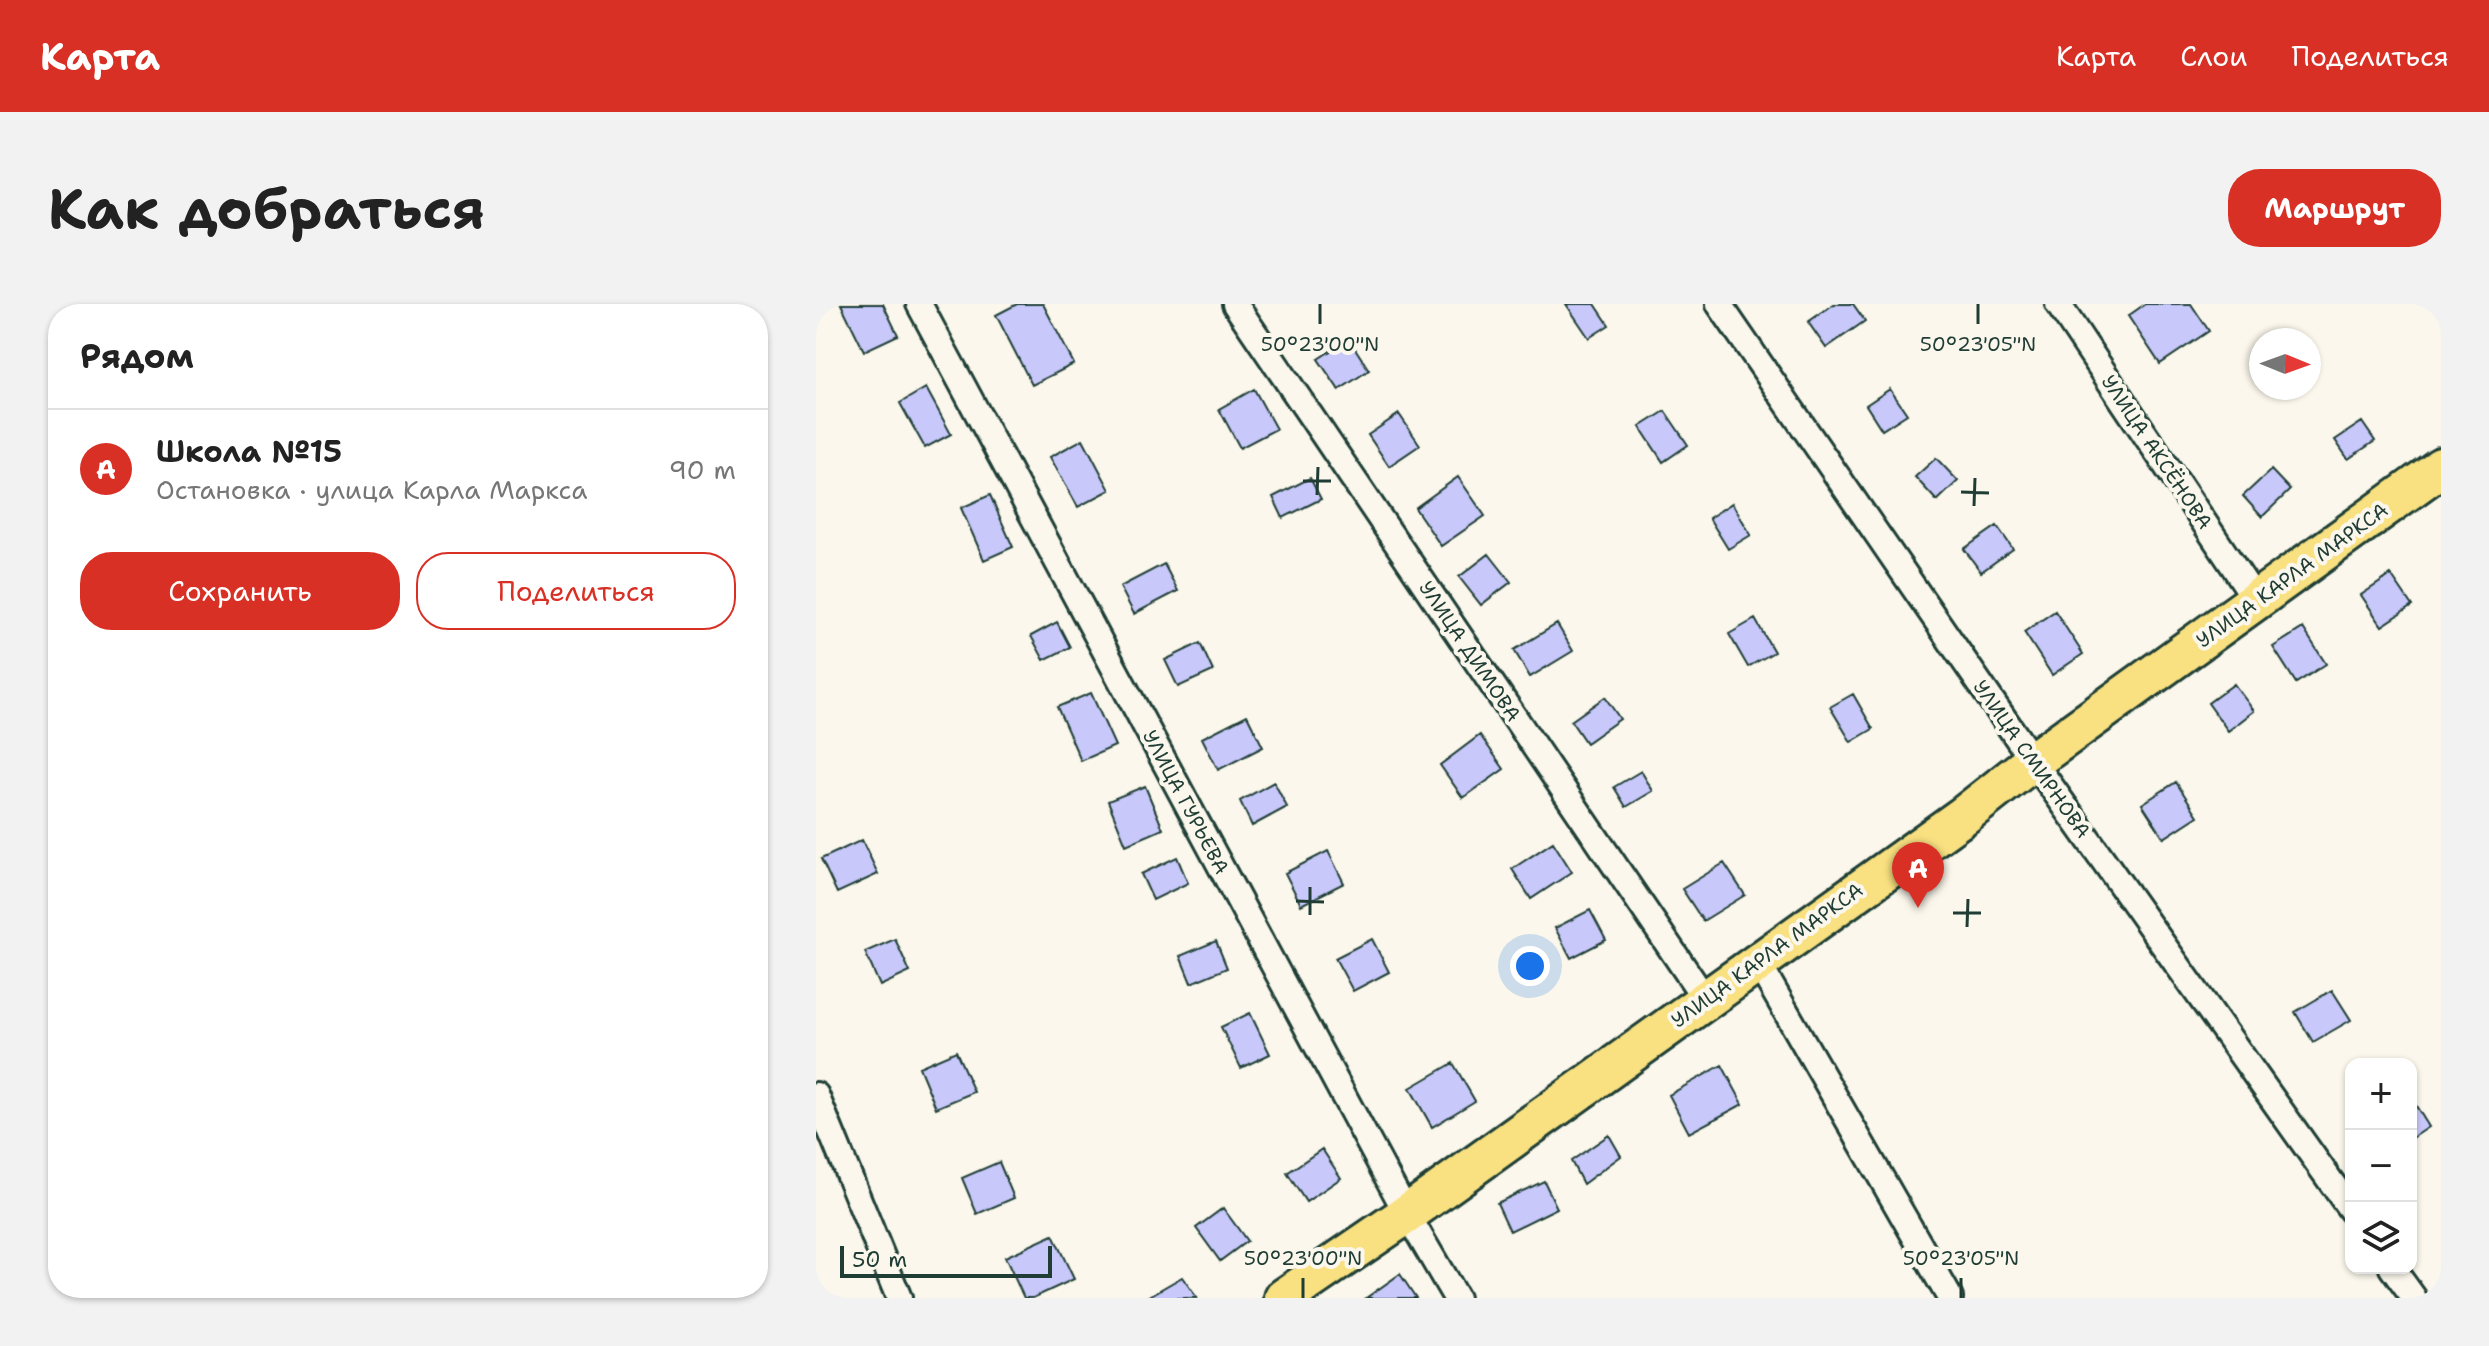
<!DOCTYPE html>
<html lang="ru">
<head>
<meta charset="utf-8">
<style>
  body { margin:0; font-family:"Shantell Sans",sans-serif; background:#f2f2f2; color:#222 }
  .controls { position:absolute; right:24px; bottom:24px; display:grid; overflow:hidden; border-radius:16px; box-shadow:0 2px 6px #0004 }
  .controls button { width:72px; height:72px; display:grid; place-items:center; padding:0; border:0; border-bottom:2px solid #e0e0e0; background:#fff; color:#222; font:40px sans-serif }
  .compass { position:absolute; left:1433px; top:24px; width:72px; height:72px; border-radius:50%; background:#fff; box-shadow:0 2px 6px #0004; rotate:91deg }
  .scale { position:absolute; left:24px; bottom:20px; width:212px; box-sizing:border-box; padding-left:8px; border:4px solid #1f3d34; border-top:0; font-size:22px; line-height:28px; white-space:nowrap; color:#1f3d34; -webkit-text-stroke:6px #fbf7ec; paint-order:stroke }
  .you { position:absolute; left:714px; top:662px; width:28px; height:28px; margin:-20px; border:6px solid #fff; border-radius:50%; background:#1a73e8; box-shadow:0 0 0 12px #1a73e833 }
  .badge { display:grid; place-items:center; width:52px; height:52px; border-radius:50%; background:#d93025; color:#fff; font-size:26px; font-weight:700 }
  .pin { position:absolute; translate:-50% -66px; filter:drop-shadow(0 2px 4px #0008) }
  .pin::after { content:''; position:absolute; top:42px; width:28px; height:24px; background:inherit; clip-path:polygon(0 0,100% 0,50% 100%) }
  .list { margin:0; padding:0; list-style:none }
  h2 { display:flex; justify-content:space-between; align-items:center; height:104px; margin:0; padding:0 32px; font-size:34px }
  h2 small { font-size:26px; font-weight:400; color:#767676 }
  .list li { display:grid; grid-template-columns:52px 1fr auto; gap:24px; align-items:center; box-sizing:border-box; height:120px; padding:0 32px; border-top:2px solid #e0e0e0 }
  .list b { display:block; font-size:30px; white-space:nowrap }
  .list p { margin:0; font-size:26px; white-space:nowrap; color:#767676 }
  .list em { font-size:26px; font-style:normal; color:#767676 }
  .actions { display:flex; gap:16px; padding:24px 32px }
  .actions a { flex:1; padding:18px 0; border:2px solid #d93025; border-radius:32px; text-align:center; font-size:28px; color:#d93025 }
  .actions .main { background:#d93025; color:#fff }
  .icon { flex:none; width:44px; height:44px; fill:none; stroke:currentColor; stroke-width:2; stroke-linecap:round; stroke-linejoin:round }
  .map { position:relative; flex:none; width:1625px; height:994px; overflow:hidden; border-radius:32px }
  header { display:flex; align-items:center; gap:48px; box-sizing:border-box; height:112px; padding:0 40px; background:#d93025; color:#fff }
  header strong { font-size:38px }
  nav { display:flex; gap:44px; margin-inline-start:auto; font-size:28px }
  .intro { display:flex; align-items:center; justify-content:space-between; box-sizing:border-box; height:192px; padding:0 48px }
  h1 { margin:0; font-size:56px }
  .button { padding:20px 36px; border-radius:32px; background:#d93025; color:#fff; font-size:28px; font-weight:700 }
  main { display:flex; gap:48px; padding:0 48px }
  aside { flex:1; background:#fff; border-radius:32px; box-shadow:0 2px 6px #0004 }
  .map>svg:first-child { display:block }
</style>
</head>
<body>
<header>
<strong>Карта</strong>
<nav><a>Карта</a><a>Слои</a><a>Поделиться</a></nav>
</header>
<div class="intro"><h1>Как добраться</h1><a class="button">Маршрут</a></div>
<main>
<aside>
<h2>Рядом<small></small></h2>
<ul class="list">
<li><span class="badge">A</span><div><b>Школа №15</b><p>Остановка · улица Карла Маркса</p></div><em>90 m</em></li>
</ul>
<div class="actions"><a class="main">Сохранить</a><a>Поделиться</a></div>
</aside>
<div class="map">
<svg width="1625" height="994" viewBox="0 0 1625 994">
  <rect width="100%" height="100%" fill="#fbf7ec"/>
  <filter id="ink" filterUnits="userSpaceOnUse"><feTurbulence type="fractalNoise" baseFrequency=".0125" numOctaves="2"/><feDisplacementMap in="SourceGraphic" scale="16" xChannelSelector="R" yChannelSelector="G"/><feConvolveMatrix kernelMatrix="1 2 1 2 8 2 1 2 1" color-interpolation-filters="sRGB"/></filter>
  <g filter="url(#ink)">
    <path fill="#c8c8fb" stroke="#1f3d34" stroke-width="2" d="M 25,0 L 67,0 L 82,31 L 48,47 Z
      M 201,0 L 227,0 L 258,60 L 216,81 L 180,11 Z
      M 750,0 L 779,0 L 793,21 L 773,34 Z
      M 1018,0 L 1037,0 L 1049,17 L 1010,44 L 992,18 Z
      M 1329,0 L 1375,0 L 1393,27 L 1344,60 L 1312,12 Z
      M 533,35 L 553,66 L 523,86 L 502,55 Z
      M 110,84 L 135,130 L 109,144 L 84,99 Z
      M 438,85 L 460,125 L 424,144 L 403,105 Z
      M 1074,85 L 1091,110 L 1066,126 L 1050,101 Z
      M 849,107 L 872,141 L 847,158 L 824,123 Z
      M 583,110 L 604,141 L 573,162 L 552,131 Z
      M 1546,118 L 1559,137 L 1532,155 L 1519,136 Z
      M 267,135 L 294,186 L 262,203 L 234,153 Z
      M 1120,154 L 1142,177 L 1121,197 L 1099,173 Z
      M 1455,166 L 1474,186 L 1446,213 L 1427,192 Z
      M 642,173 L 669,212 L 625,242 L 599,204 Z
      M 494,174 L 505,195 L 467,214 L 457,193 Z
      M 174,191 L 197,243 L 168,256 L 145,204 Z
      M 916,199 L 935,231 L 912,245 L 893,214 Z
      M 1181,222 L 1197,245 L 1165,268 L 1148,245 Z
      M 673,250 L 695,278 L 665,301 L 643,273 Z
      M 348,260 L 362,287 L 318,310 L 304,283 Z
      M 1575,271 L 1596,302 L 1566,322 L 1545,291 Z
      M 1239,307 L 1267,350 L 1236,371 L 1208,328 Z
      M 939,315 L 958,348 L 932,363 L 913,330 Z
      M 241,318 L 254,343 L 228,356 L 215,332 Z
      M 741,320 L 757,347 L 714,373 L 698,346 Z
      M 1487,324 L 1510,360 L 1480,379 L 1457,343 Z
      M 384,339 L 397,367 L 362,383 L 349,356 Z
      M 1418,380 L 1438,407 L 1412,427 L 1392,399 Z
      M 275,389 L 299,442 L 265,457 L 241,403 Z
      M 1037,390 L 1057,425 L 1035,438 L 1014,403 Z
      M 789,393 L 804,415 L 770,439 L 755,417 Z
      M 431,411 L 447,443 L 402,466 L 386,434 Z
      M 664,431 L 688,465 L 647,494 L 624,461 Z
      M 825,467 L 837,487 L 810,503 L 798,483 Z
      M 458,478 L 471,503 L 436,522 L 424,497 Z
      M 1360,478 L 1382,512 L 1348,534 L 1326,500 Z
      M 329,482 L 347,525 L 310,541 L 292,497 Z
      M 46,536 L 62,570 L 21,589 L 5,555 Z
      M 737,538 L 756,568 L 715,595 L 696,565 Z
      M 512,547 L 528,579 L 485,601 L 469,569 Z
      M 361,553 L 372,579 L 337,596 L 325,570 Z
      M 908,559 L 929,591 L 887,617 L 866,585 Z
      M 774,606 L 790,636 L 755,654 L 739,624 Z
      M 79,635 L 94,668 L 64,682 L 49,648 Z
      M 556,635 L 573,668 L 537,687 L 519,654 Z
      M 400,637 L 411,664 L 375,679 L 364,652 Z
      M 1516,686 L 1535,716 L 1497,738 L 1479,708 Z
      M 434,709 L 454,750 L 425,764 L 405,723 Z
      M 140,747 L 158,788 L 120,804 L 103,763 Z
      M 637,759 L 659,797 L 616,823 L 594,784 Z
      M 906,761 L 927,800 L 873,829 L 853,791 Z
      M 1597,797 L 1613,823 L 1595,835 L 1595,798 Z
      M 793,831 L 805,852 L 767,880 L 755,857 Z
      M 506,845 L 525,874 L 490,898 L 471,869 Z
      M 183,858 L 198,894 L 161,910 L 146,874 Z
      M 728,877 L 741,904 L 694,927 L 681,899 Z
      M 407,904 L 431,937 L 404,957 L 380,924 Z
      M 237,931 L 258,975 L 217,994 L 208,994 L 189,953 Z
      M 584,970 L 600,994 L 550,994 Z
      M 366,973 L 381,994 L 330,994 Z"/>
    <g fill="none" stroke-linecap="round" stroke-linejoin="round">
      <g stroke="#1f3d34" stroke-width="30">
        <path id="minor" d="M 103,0 L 591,910 L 640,994
          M 419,0 L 889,695
          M 903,0 L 1217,457 L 1535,906
          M 1242,0 L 1440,296
          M 941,657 L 1134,994
          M 0,791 L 83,994
          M 1576,964 L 1598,994"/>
      </g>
      <g stroke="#1f3d34" stroke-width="44">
        <path id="trunk" d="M 468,994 L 591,910 L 1147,512 L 1217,457 L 1625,163"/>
      </g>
      <use href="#minor" stroke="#fbf7ec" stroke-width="24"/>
      <use href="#trunk" stroke="#f9e181" stroke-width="38"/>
    </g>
  </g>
  <path fill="none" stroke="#1f3d34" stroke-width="3" d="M 504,20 L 504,0M 1162,20 L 1162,0M 487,177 L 515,177M 1145,188 L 1173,189M 501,191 L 502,163M 1158,202 L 1159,174M 480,597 L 508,598M 1137,609 L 1165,609M 494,611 L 494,583M 1151,623 L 1152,595M 487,994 L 487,974M 1145,994 L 1145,974"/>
  <g text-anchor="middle" stroke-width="8" stroke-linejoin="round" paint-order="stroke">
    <g font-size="20" fill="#1f3d34" stroke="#fbf7ec">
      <text transform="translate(1341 148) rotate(56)" y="7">УЛИЦА АКСЁНОВА</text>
      <text transform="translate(1476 271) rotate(-36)" y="7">УЛИЦА КАРЛА МАРКСА</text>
      <text transform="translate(654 347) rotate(56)" y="7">УЛИЦА ДИМОВА</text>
      <text transform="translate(1216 455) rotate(55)" y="7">УЛИЦА СМИРНОВА</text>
      <text transform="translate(370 498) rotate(62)" y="7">УЛИЦА ГУРЬЕВА</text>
      <text transform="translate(951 651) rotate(-36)" y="7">УЛИЦА КАРЛА МАРКСА</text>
    </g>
  </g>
  <g font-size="20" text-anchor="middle" fill="#1f3d34" stroke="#fbf7ec" stroke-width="8" stroke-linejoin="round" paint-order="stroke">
    <text x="504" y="47">50°23'00"N</text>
    <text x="1162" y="47">50°23'05"N</text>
    <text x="487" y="961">50°23'00"N</text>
    <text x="1145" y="961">50°23'05"N</text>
  </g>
</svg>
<div class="controls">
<button>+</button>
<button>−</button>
<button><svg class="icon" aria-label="layers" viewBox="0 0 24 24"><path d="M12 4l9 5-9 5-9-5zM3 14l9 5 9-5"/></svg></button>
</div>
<svg class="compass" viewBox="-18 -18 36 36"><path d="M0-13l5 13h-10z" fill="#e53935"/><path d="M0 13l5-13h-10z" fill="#767676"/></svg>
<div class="scale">50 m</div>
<div class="you"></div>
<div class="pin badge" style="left:1102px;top:604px">A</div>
</div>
</main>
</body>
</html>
